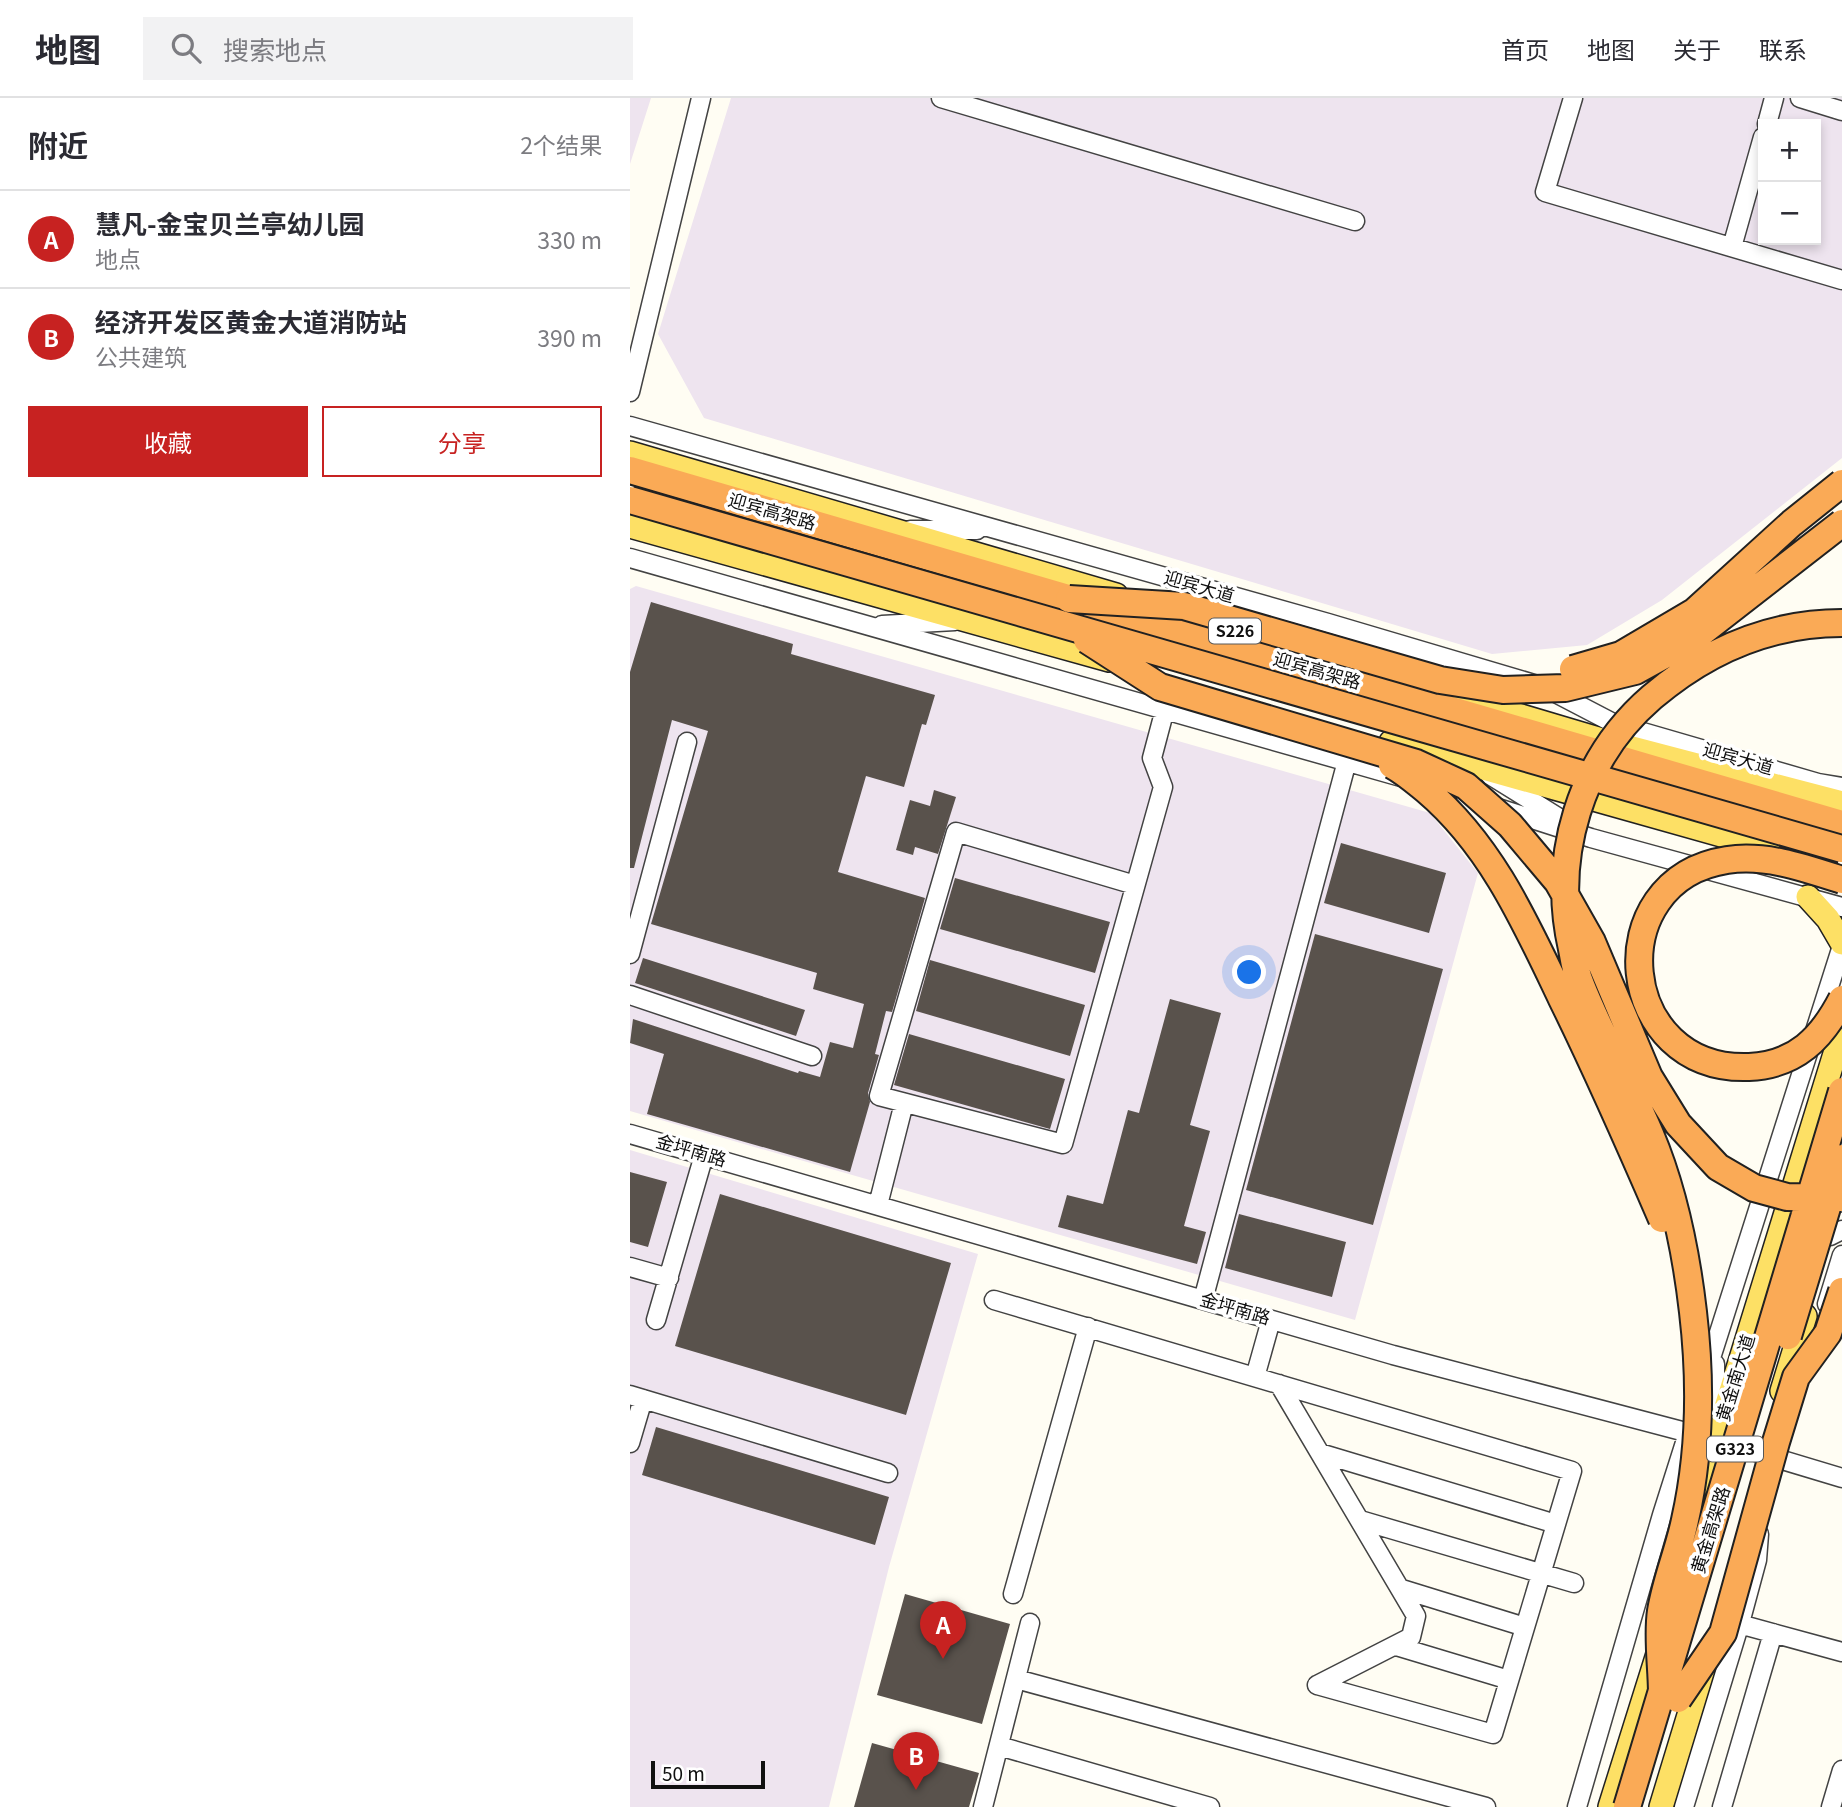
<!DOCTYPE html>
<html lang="zh">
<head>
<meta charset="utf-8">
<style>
  body { margin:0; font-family:Georgia,"Noto Sans SC",serif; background:#f2f2f3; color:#2b2b33 }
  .controls { position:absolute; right:21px; top:21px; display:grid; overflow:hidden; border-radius:0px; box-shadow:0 4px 10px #0003 }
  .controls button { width:63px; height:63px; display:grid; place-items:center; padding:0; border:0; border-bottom:2px solid #e1e1e2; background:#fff; color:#2b2b33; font:35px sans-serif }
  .scale { position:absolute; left:21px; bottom:18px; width:114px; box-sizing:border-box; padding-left:7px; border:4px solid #101010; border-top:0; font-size:19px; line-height:24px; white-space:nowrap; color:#101010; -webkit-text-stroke:5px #fff; paint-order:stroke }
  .you { position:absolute; left:620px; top:875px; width:24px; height:24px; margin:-18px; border:5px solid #fff; border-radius:50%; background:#1a73e8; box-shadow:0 0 0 10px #1a73e833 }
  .badge { display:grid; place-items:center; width:46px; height:46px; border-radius:50%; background:#c72221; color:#fff; font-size:23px; font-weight:700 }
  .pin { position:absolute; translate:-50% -58px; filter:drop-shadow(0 2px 4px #0008) }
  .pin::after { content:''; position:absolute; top:37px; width:24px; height:21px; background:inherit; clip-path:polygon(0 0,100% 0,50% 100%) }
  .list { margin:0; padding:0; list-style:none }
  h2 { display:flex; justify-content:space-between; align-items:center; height:91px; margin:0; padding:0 28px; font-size:30px }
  h2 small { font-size:23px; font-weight:400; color:#7c7c81 }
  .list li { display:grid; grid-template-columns:46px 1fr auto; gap:21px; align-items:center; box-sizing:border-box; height:98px; padding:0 28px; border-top:2px solid #e1e1e2 }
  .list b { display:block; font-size:26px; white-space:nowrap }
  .list p { margin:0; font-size:23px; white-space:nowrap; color:#7c7c81 }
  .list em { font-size:23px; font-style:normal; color:#7c7c81 }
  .actions { display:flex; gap:14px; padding:21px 28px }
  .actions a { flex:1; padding:16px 0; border:2px solid #c72221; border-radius:0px; text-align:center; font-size:24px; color:#c72221 }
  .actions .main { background:#c72221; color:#fff }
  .icon { flex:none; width:38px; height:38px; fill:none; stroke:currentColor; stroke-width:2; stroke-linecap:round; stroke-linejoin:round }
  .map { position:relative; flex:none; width:1212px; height:1709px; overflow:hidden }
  header { display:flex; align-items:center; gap:42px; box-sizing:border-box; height:98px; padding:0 35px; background:#fff; border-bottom:2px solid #e1e1e2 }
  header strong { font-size:33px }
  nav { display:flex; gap:38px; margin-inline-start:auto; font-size:24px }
  .search { width:490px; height:63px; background:#f2f2f3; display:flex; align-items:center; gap:18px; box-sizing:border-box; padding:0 24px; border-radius:0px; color:#7c7c81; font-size:26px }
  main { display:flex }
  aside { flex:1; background:#fff }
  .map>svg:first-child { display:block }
</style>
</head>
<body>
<header>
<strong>地图</strong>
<div class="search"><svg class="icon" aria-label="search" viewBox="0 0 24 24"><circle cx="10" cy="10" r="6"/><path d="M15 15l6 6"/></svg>搜索地点</div>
<nav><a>首页</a><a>地图</a><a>关于</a><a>联系</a></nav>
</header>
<main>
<aside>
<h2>附近<small>2个结果</small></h2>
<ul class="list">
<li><span class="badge">A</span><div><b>慧凡-金宝贝兰亭幼儿园</b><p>地点</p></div><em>330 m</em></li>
<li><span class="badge">B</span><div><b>经济开发区黄金大道消防站</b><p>公共建筑</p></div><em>390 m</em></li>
</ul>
<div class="actions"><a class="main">收藏</a><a>分享</a></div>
</aside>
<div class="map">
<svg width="1212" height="1709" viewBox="0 0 1212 1709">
  <rect width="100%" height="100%" fill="#fffdf3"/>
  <path fill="#eee4ef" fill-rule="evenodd" d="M 0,0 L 21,0 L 0,66 Z
    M 101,0 L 1212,0 L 1212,360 L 1032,502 L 957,547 L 862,556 L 74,320 L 28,236 ZM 1133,26 L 1186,26 L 1186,142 L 1133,142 Z
    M 6,488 L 800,715 L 848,775 L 725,1222 L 0,1013 L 0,491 Z
    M 0,1052 L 348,1156 L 259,1469 L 199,1709 L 0,1709 Z"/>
  <path fill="#59524c" d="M 21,504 L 163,546 L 161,556 L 305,597 L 296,627 L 292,626 L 274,689 L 236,678 L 208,774 L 295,800 L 262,914 L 256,913 L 245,956 L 249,957 L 238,995 L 240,1004 L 220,1074 L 17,1016 L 34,956 L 0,945 L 3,921 L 168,975 L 169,973 L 190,979 L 200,944 L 223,950 L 234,906 L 183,891 L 187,875 L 21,826 L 78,633 L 42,622 L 4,770 L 0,770 L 0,574 Z
    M 304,692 L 326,699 L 308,756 L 285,749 L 283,757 L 266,752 L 280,702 L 300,708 Z
    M 711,745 L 816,775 L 799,835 L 694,805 Z
    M 325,780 L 480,824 L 465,875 L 310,831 Z
    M 685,836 L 813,871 L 743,1127 L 616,1092 Z
    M 13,860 L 175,912 L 166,938 L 5,885 Z
    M 300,862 L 455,907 L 440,958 L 286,913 Z
    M 540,901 L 591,915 L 560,1027 L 580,1033 L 554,1128 L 576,1134 L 567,1166 L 428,1129 L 437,1097 L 473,1106 L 498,1012 L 509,1015 Z
    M 279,936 L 435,981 L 420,1031 L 264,987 Z
    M 0,1074 L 37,1084 L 18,1149 L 0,1144 Z
    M 90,1096 L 321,1165 L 276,1317 L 45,1248 Z
    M 609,1116 L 716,1144 L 702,1199 L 595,1170 Z
    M 26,1329 L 259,1399 L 245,1447 L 12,1377 Z
    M 275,1496 L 380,1526 L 352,1626 L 247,1597 Z
    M 242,1645 L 349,1675 L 339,1709 L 224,1709 Z"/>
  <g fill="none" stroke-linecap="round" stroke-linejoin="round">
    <g stroke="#434343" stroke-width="21">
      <path id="minor" d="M 311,0 L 725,123
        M 943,0 L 915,94 L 1212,182
        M 1170,0 L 1212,13
        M 1137,26 L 1144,0
        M 1102,149 L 1133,39
        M 0,294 L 71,0
        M 0,328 L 698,525 L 914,589 L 985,626 L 1188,685 L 1212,689
        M 280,432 L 347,432
        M 0,460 L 771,679
        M 252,527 L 325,523
        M 860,677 L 937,725
        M 868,710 L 961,740 L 1212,809
        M 505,787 L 326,734 L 249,998 L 433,1046 L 533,689 L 522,660 L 535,611
        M 0,856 L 57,644
        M 0,897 L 182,958
        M 0,1036 L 763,1257 L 1086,1342 L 1212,1380
        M 248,1107 L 274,1005
        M 1200,1138 L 1212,1132
        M 0,1169 L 39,1180
        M 364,1202 L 942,1373 L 863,1636 L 687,1587
        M 573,1202 L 717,663
        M 1197,1206 L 1212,1157
        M 26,1222 L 74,1057
        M 1085,1266 L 1086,1326
        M 625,1279 L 641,1222
        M 1073,1285 L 1212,848
        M 649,1286 L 786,1518 L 781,1539 L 687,1587
        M 0,1297 L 258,1375
        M 0,1345 L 13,1301
        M 690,1355 L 926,1426
        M 1032,1417 L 1059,1332
        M 730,1422 L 944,1485
        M 772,1491 L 895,1529
        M 383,1496 L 458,1229
        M 1102,1524 L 1212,1554
        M 766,1548 L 879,1582
        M 386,1581 L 856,1709
        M 369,1648 L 580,1709
        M 353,1709 L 400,1525
        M 947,1709 L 1032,1417 L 1038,1408
        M 1054,1709 L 1110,1525 L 1127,1462 L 1129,1436
        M 1092,1709 L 1143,1535
        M 1201,1709 L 1212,1672"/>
    </g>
    <g stroke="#212121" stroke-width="26">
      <path id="major" d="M 0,355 L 486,497
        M 0,428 L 479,562
        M 790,588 L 975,643 L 1212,705
        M 761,644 L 1159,756
        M 1178,799 L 1198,821 L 1212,845
        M 1152,1293 L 1175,1218
        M 1067,1416 L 1086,1342 L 1212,933
        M 980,1709 L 1028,1556
        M 1031,1709 L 1073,1571"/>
    </g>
    <g stroke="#212121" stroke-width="30">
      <path id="highway" d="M 0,372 L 1212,726"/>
    </g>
    <use href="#minor" stroke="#fff" stroke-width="18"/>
    <use href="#major" stroke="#fde065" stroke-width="23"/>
    <use href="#highway" stroke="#faaa56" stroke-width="26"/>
    <g stroke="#212121" stroke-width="30" stroke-linecap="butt">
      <path id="highway-bridge" d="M 0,402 L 1212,751
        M 439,501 L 554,508 L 810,582 L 873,592 L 935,590 L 1005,573 L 1063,541 L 1212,425
        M 457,542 L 530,589 L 786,665 L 836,688 L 880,727 L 928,784 L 962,844 L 1019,979 L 1048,1026 L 1088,1069 L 1124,1090 L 1157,1099 L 1212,1100
        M 943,571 L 991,557 L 1064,514 L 1162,425 L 1212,385
        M 762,667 C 775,674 785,683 796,692 C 862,748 896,826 932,901 C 968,974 1000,1047 1032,1121
        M 1212,782 C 1175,770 1136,756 1097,762 C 968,782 986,974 1119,969 C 1166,967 1192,940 1212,901
        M 1158,1238 L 1212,1060
        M 1032,1596 C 1032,1569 1027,1539 1031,1513 C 1036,1482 1049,1452 1055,1422 C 1070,1355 1071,1282 1063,1214 C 1056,1153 1044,1093 1020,1036 C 999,986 971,938 951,887 C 946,876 944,863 942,851 C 921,759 950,661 1022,599 C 1076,553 1140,525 1212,525
        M 1048,1601 L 1093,1535 L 1146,1344 L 1166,1279 L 1198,1235 L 1212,1193
        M 997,1709 L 1212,993"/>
    </g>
    <use href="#highway-bridge" stroke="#faaa56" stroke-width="26"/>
  </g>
  <g text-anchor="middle" stroke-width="7" stroke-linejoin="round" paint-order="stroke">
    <g fill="#fff" stroke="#585858" stroke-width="2">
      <rect x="579" y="520.5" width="52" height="25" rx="5"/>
      <rect x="1077" y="1338.5" width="56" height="25" rx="5"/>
    </g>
    <g font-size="16" font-weight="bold" fill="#101010">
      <text x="605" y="539">S226</text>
      <text x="1105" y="1357">G323</text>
    </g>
    <g font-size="18" fill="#101010" stroke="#fff">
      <text transform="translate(142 414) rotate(16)" y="6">迎宾高架路</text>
      <text transform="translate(569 489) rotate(16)" y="6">迎宾大道</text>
      <text transform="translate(687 573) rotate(16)" y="6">迎宾高架路</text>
      <text transform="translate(1108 661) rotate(16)" y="6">迎宾大道</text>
      <text transform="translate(61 1053) rotate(16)" y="6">金坪南路</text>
      <text transform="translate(605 1211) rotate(16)" y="6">金坪南路</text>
      <text transform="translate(1106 1280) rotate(-73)" y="6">黄金南大道</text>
      <text transform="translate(1081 1432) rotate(-73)" y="6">黄金高架路</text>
    </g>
  </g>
</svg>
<div class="controls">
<button>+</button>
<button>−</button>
</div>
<div class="scale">50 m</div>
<div class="you"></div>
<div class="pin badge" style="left:313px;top:1561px">A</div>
<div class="pin badge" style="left:286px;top:1692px">B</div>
</div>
</main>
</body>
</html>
